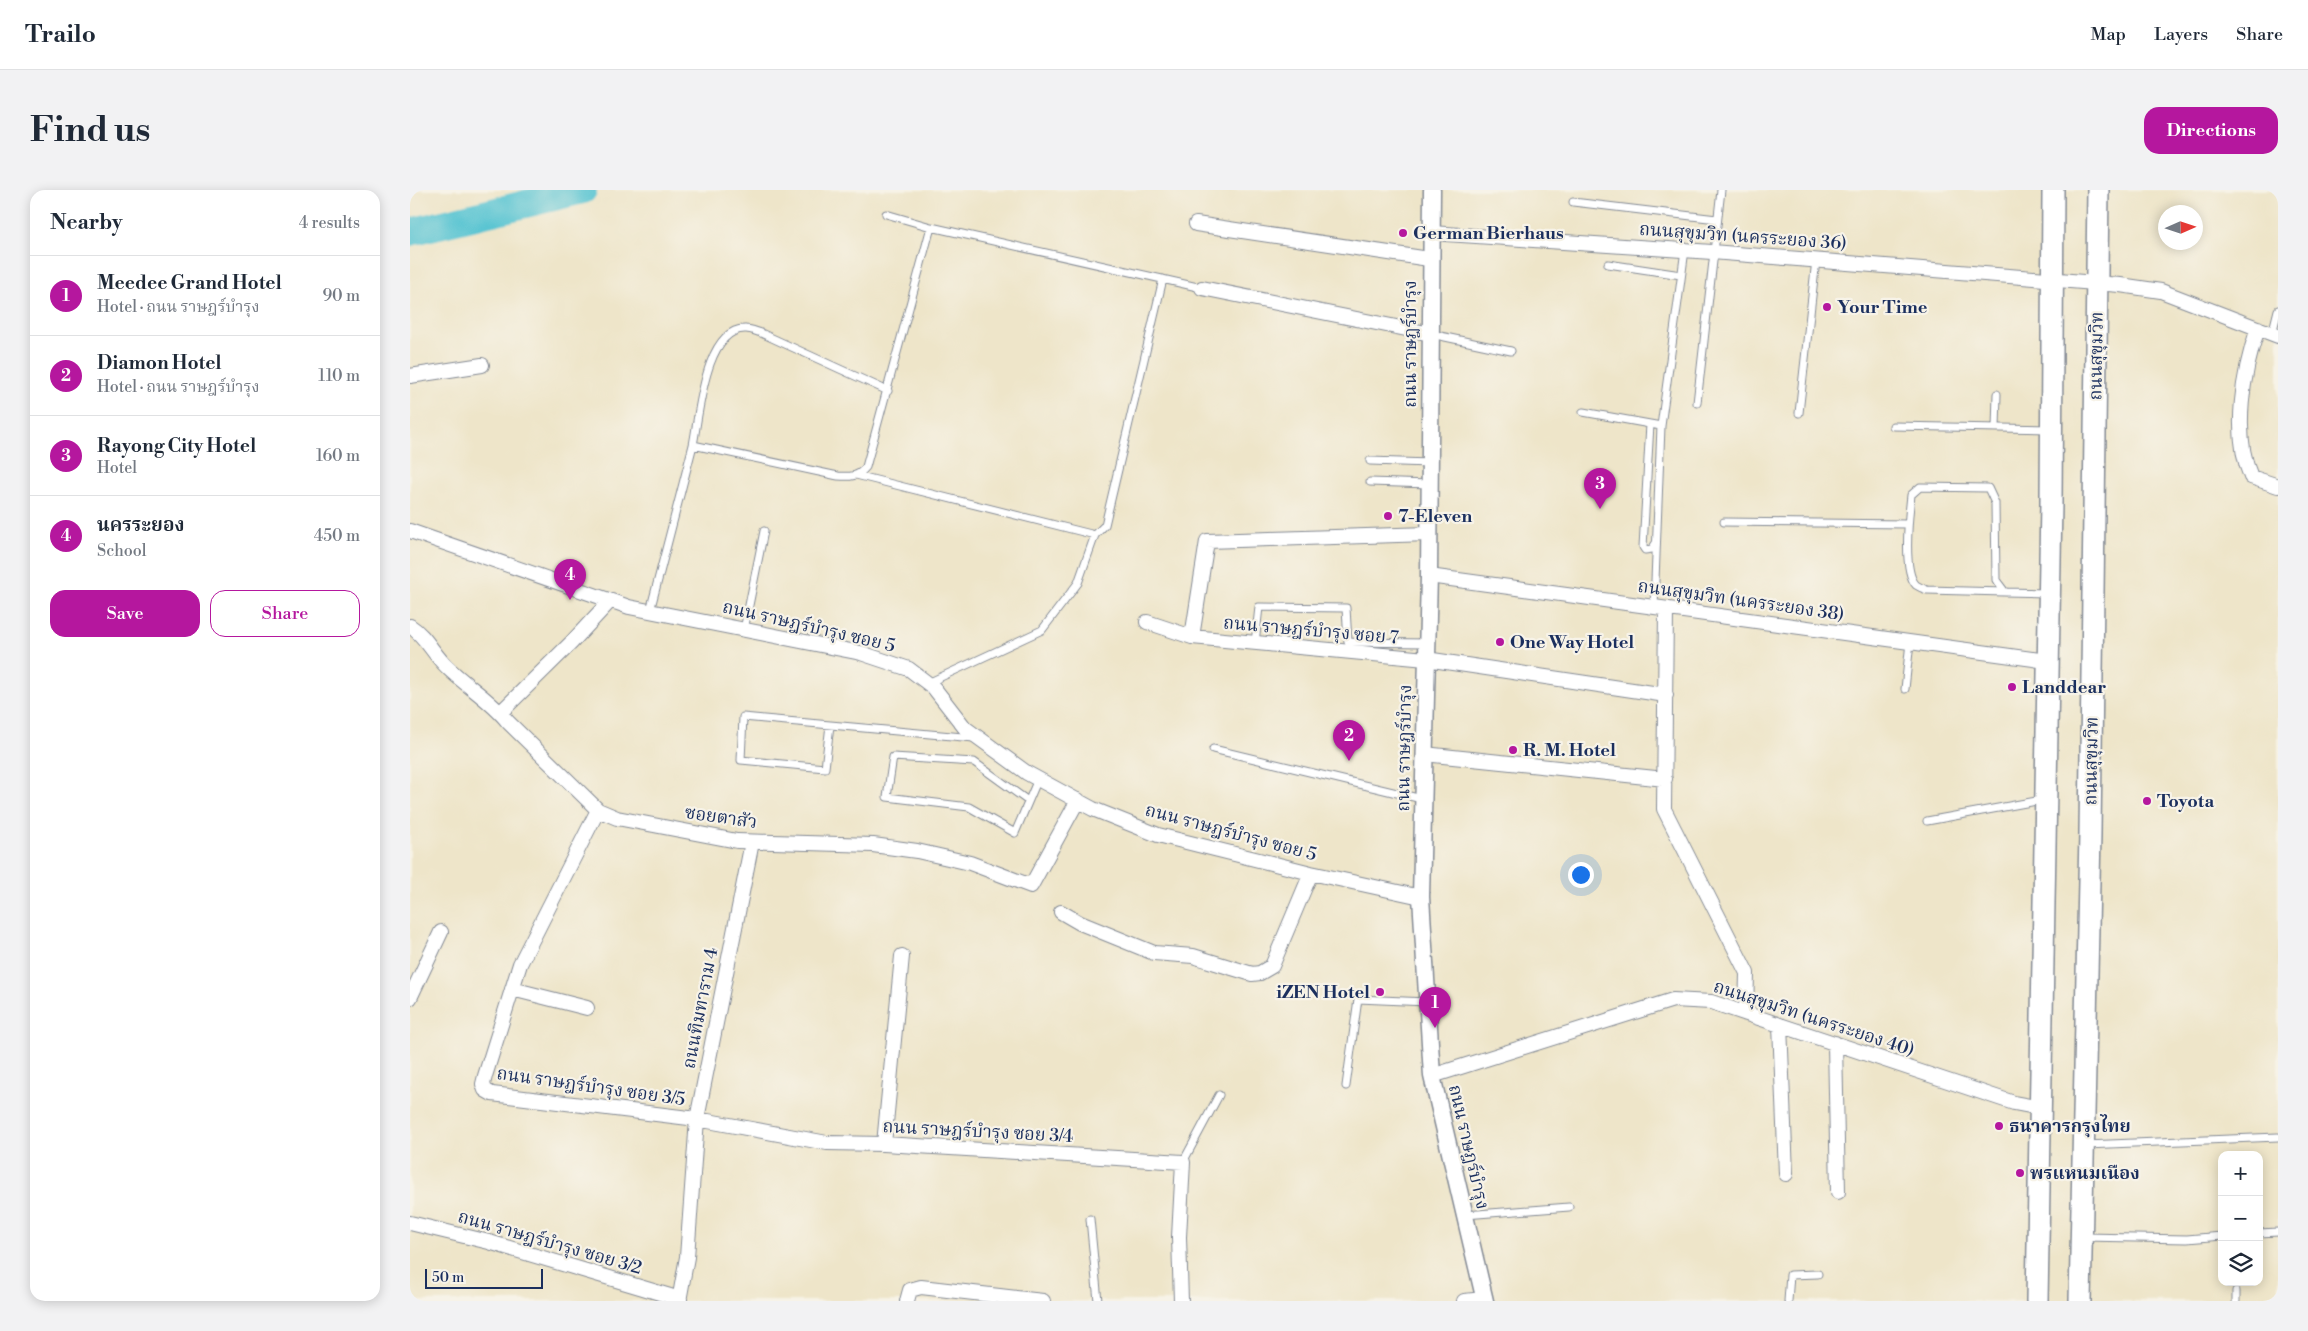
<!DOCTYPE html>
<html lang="en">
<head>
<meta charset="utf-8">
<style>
  body { margin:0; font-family:"Libre Bodoni","Noto Serif Thai",serif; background:#f2f2f3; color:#1f2937 }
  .controls { position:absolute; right:15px; bottom:15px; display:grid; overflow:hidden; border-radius:10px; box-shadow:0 2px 12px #0003 }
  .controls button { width:45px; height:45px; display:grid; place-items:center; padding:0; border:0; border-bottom:1px solid #e0e1e3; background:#fff; color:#1f2937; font:25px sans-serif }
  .compass { position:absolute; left:1748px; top:15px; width:45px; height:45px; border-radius:50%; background:#fff; box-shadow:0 2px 12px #0003; rotate:87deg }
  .scale { position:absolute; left:15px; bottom:12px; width:118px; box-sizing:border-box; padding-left:5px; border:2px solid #1b2f5e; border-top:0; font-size:14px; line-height:18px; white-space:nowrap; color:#1b2f5e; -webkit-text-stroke:4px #f7f3e8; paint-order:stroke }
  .you { position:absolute; left:1170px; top:684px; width:18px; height:18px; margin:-12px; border:4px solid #fff; border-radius:50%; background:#1a73e8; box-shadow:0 0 0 8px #1a73e833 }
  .badge { display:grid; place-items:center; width:32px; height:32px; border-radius:50%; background:#b5179e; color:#fff; font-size:16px; font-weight:700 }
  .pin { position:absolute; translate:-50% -41px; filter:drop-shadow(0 1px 2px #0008) }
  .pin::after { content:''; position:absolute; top:26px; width:18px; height:15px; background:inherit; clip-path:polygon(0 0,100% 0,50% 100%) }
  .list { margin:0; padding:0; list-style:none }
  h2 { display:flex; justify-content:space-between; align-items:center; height:65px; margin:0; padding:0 20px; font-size:21px }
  h2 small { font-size:16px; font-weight:400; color:#747a83 }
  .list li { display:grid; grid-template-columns:32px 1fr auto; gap:15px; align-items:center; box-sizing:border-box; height:80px; padding:0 20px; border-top:1px solid #e0e1e3 }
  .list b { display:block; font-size:19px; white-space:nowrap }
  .list p { margin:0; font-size:16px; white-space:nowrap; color:#747a83 }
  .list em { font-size:16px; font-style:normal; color:#747a83 }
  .actions { display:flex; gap:10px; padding:15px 20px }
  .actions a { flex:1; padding:11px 0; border:1px solid #b5179e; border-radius:15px; text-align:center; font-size:18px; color:#b5179e }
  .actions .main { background:#b5179e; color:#fff }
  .icon { flex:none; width:28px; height:28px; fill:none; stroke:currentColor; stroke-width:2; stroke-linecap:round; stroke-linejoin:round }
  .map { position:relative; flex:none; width:1868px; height:1111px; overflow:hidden; border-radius:15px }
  header { display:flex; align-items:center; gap:30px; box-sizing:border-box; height:70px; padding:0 25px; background:#fff; border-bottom:1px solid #e0e1e3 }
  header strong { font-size:24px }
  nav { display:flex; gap:28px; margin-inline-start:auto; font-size:18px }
  .intro { display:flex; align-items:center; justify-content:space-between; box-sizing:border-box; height:120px; padding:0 30px }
  h1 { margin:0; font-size:35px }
  .button { padding:12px 22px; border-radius:15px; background:#b5179e; color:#fff; font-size:18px; font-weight:700 }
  main { display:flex; gap:30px; padding:0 30px }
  aside { flex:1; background:#fff; border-radius:15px; box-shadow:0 2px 12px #0003 }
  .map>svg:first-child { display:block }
</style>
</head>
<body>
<header>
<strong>Trailo</strong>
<nav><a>Map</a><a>Layers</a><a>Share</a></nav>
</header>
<div class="intro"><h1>Find us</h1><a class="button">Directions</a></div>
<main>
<aside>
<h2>Nearby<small>4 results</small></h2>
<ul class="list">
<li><span class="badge">1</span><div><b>Meedee Grand Hotel</b><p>Hotel · ถนน ราษฎร์บำรุง</p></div><em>90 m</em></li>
<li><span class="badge">2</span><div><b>Diamon Hotel</b><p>Hotel · ถนน ราษฎร์บำรุง</p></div><em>110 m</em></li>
<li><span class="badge">3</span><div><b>Rayong City Hotel</b><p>Hotel</p></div><em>160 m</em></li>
<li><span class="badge">4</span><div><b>นครระยอง</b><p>School</p></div><em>450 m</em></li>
</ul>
<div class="actions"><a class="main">Save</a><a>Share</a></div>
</aside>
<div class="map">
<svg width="1868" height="1111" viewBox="0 0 1868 1111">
  <rect width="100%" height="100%" fill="#f7f3e8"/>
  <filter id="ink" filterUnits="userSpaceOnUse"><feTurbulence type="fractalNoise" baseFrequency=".02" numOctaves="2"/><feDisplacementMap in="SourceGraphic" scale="10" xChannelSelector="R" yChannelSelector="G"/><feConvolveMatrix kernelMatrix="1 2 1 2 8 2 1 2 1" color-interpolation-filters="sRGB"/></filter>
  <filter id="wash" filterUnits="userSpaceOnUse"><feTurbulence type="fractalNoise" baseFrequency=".0096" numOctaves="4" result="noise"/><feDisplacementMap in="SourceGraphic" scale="20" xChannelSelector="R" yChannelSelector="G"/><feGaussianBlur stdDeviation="1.12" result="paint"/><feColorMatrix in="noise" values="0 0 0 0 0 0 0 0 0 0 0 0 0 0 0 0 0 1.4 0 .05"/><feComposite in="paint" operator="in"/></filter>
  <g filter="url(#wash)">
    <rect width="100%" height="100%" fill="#eee5c9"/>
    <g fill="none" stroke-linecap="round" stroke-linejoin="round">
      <path stroke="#59c4d2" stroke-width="28" d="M 0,42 L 173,0"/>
    </g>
  </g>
  <g filter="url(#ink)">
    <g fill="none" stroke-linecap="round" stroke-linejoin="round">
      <g stroke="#848a94" stroke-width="9">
        <path id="service" d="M 1163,12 L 1307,29
          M 476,24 L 521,37 L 792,98
          M 1198,74 L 1271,85
          M 1021,144 L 1101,161
          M 1862,144 L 1868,120
          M 1287,213 L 1311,0
          M 1173,222 L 1251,236
          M 1389,223 L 1406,70
          M 1240,234 L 1233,357 L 1235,360 L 1242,359 L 1246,353
          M 1483,236 L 1639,239
          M 1586,238 L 1587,204
          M 283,255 C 289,226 295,137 336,139 C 341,139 347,142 351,143 L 478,201
          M 960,271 L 1020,273
          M 446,285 L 685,345 L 695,335 L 753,89
          M 960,292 L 1019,294
          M 1314,332 L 1498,334
          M 1595,402 L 1517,400 C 1514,399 1509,397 1506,395 C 1492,381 1499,324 1501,305 L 1510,297 L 1578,298 L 1585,313 L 1586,390 L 1595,402 L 1636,403
          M 1244,417 L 1251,236 L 1275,60
          M 240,421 L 283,255 L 428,286 C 440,287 448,287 456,277 L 521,37
          M 334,440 L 354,341
          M 845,453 L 849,417 L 936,418 L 938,452 L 1017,453
          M 518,493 L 632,440 L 668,393 L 685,345
          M 1495,499 L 1500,452
          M 420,535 L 415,578 L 331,570 L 333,527 C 410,534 487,541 564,548
          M 803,559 L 1012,609
          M 618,611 L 564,572 L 483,567 L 477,607 L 559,617 L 605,643 L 628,589
          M 1517,631 L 1632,610
          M 936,896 L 948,809 L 1017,812
          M 1676,955 L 1868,947
          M 773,972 L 809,905
          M 1055,1025 L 1159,1017
          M 680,1029 L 688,1111
          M 1849,1043 L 1868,1042
          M 1674,1047 L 1777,1049 L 1812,1046
          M 1378,1111 L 1380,1085 L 1408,1084
          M 1826,1111 L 1826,1101"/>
      </g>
      <g stroke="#848a94" stroke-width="16">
        <path id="minor" d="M 786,34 L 1019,69
          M 1021,43 L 1302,62 L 1710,95 L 1751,101 L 1868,146
          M 792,98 L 1021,144
          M 1848,138 C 1833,182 1822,244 1841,287 L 1868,296
          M 0,186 L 72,175
          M 0,341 L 219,417 L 451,463 L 499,479 L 524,498 L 555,538 L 617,583 L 683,619 L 748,645 L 901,683 L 1011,707
          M 1019,386 L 1637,471
          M 1256,419 L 1254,619 L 1337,783 L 1336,824
          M 737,432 L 782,447 L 1016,469 L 1256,505
          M 0,436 C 16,446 23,464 37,477 C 56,496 82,511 98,532 L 188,620 L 207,628 L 327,651 L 463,655 L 507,661 L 560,673 L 621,696 L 668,610
          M 782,447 L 797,351 L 1019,344
          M 91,522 L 161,453 L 200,411
          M 1014,564 L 1255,589
          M 188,620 L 110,774 L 75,886 L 73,894 L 75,900 L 82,904 L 287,929 L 417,953 L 474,954 L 773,972 L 769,1047 L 771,1111
          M 651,722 L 670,733 L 744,763 L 783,766 L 842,784 L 850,783 L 862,776 L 901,683
          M 102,799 L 177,818
          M 0,808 L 31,742
          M 1370,835 L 1376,984
          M 1425,853 L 1428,1002
          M 1022,886 L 1263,810 L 1301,812 L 1604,913 L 1630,918
          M 474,954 L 492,766
          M 0,1033 L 79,1052 L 270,1109
          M 269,1111 L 277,1067 L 287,929 L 342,652
          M 497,1111 L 500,1100 L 511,1097 L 633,1111
          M 1054,1111 L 1074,1109"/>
      </g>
      <g stroke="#848a94" stroke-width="19">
        <path id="tertiary" d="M 1022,0 L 1019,386 L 1011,707 L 1022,886 L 1075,1111"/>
      </g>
      <g stroke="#848a94" stroke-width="24">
        <path id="primary" d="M 1627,1111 L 1641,313 L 1643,0
          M 1670,1111 L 1680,644 L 1688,0"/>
      </g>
      <use href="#service" stroke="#fff" stroke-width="7"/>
      <use href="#minor" stroke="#fff" stroke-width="14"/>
      <use href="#tertiary" stroke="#fff" stroke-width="16"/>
      <use href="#primary" stroke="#fff" stroke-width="21"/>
    </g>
  </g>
  <g fill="#b5179e" stroke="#f7f3e8" stroke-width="2">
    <circle cx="993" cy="43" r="5"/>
    <circle cx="1417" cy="117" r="5"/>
    <circle cx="978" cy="326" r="5"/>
    <circle cx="1090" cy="452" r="5"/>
    <circle cx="1602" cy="497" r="5"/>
    <circle cx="1103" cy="560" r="5"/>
    <circle cx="1737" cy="611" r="5"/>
    <circle cx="970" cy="802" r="5"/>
    <circle cx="1589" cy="936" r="5"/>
    <circle cx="1610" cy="983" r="5"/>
  </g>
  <g text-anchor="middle" stroke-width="4.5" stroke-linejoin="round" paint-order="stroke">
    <g font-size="18" font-weight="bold" fill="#1b2f5e" stroke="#f7f3e8" text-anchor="start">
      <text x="1003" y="49">German Bierhaus</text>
      <text x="1427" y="123">Your Time</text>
      <text x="988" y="332">7-Eleven</text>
      <text x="1100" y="458">One Way Hotel</text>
      <text x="1612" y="503">Landdear</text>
      <text x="1113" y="566">R. M. Hotel</text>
      <text x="1747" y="617">Toyota</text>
      <text x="960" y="808" text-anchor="end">iZEN Hotel</text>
      <text x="1599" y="942">ธนาคารกรุงไทย</text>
      <text x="1620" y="989">พรแหนมเนือง</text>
    </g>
    <g font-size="18" fill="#1b2f5e" stroke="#f7f3e8">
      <text transform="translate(1333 46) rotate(4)" y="6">ถนนสุขุมวิท (นครระยอง 36)</text>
      <text transform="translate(1000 154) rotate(-90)" y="6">ถนน ราษฎร์บำรุง</text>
      <text transform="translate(1686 166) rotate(-89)" y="6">ถนนสุขุมวิท</text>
      <text transform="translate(1331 410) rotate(8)" y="6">ถนนสุขุมวิท (นครระยอง 38)</text>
      <text transform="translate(399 436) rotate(13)" y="6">ถนน ราษฎร์บำรุง ซอย 5</text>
      <text transform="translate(901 440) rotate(5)" y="6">ถนน ราษฎร์บำรุง ซอย 7</text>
      <text transform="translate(994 558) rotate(-89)" y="6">ถนน ราษฎร์บำรุง</text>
      <text transform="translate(1681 571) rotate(-89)" y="6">ถนนสุขุมวิท</text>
      <text transform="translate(311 627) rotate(8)" y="6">ซอยตาสัว</text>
      <text transform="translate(821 642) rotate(15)" y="6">ถนน ราษฎร์บำรุง ซอย 5</text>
      <text transform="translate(290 818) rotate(-79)" y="6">ถนนทิมทาราม 4</text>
      <text transform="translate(1404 828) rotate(18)" y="6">ถนนสุขุมวิท (นครระยอง 40)</text>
      <text transform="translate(181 896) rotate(8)" y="6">ถนน ราษฎร์บำรุง ซอย 3/5</text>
      <text transform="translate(568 941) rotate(3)" y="6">ถนน ราษฎร์บำรุง ซอย 3/4</text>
      <text transform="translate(1059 957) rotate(77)" y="6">ถนน ราษฎร์บำรุง</text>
      <text transform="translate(140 1052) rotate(16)" y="6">ถนน ราษฎร์บำรุง ซอย 3/2</text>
    </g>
  </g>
</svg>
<div class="controls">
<button>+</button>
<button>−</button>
<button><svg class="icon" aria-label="layers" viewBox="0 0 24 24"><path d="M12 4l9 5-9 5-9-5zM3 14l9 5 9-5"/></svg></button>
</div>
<svg class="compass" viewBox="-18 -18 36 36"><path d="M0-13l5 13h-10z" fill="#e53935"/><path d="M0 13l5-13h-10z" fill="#747a83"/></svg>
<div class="scale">50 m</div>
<div class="you"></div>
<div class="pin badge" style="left:1025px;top:838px">1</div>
<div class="pin badge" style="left:939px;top:571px">2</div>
<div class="pin badge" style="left:1190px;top:319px">3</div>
<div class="pin badge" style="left:160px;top:410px">4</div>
</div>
</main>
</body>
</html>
